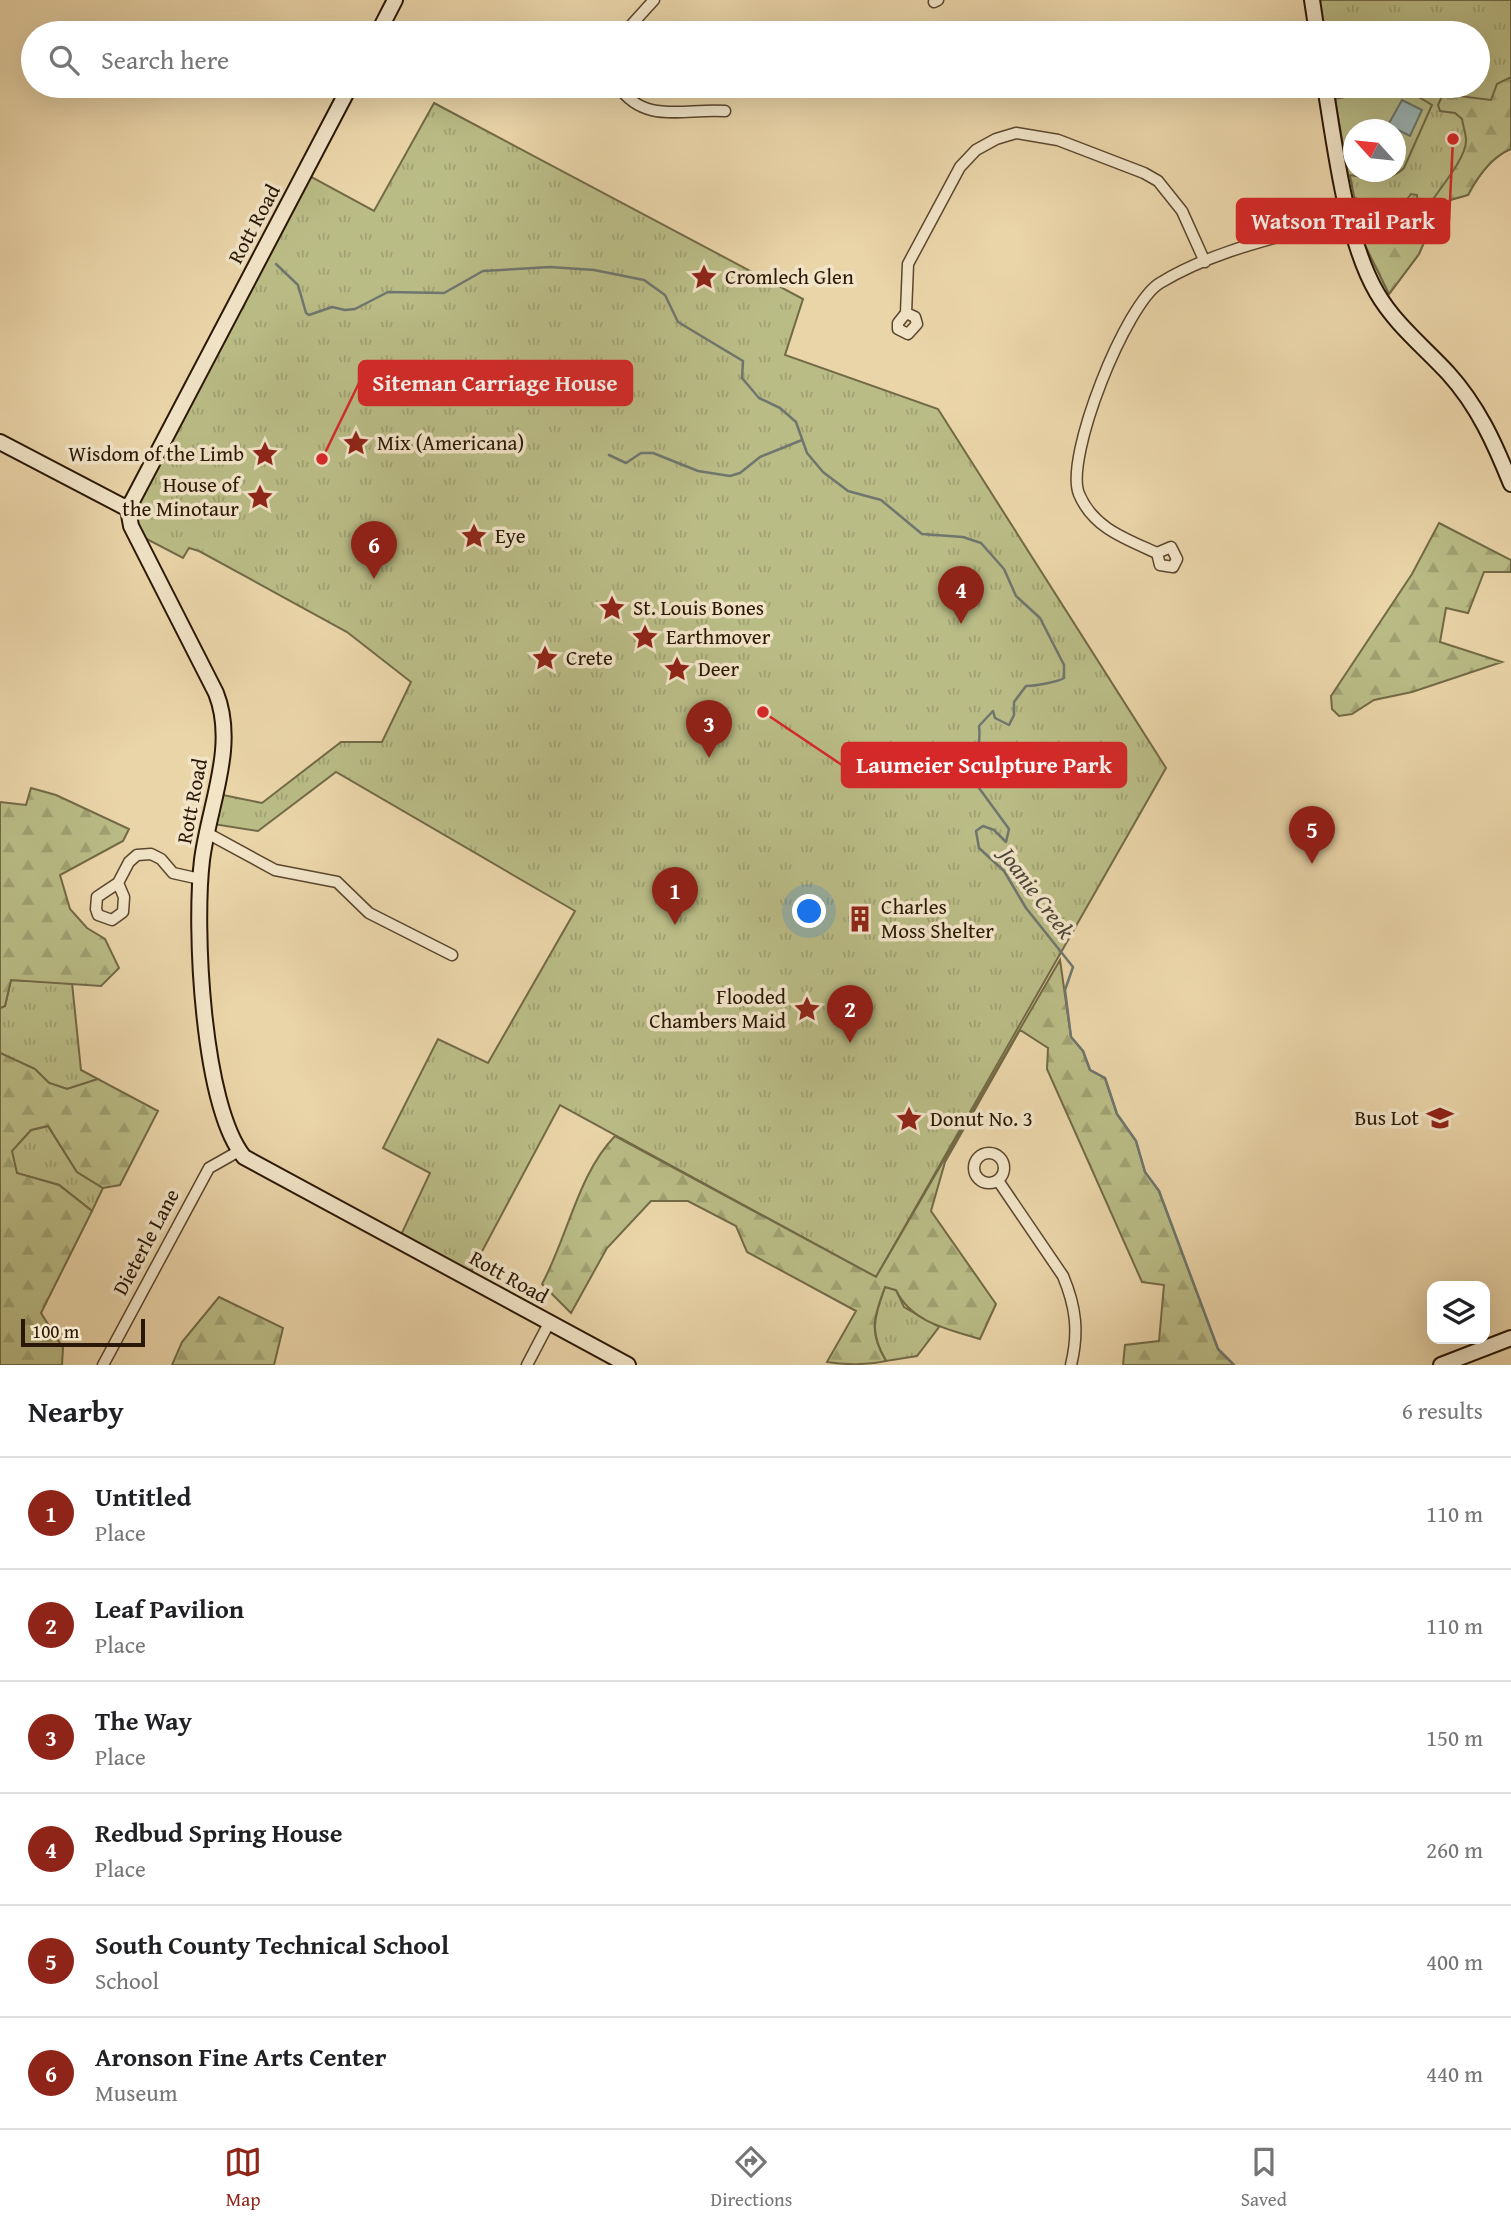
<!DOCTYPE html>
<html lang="en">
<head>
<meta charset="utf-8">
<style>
  body { margin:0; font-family:"Gentium Book Plus",serif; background:#f6f6f6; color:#202124 }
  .controls { position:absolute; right:21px; bottom:21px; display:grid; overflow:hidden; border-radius:14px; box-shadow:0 7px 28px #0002 }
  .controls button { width:63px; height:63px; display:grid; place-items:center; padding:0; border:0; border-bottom:2px solid #e0e0e0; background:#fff; color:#202124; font:35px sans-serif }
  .compass { position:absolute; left:1343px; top:119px; width:63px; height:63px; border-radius:50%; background:#fff; box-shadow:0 7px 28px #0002; rotate:297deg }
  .scale { position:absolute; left:21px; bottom:18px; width:124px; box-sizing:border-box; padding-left:7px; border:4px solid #2b1705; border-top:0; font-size:19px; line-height:24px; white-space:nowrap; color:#2b1705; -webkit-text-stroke:5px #f1e4c7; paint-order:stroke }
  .you { position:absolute; left:810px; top:912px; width:24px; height:24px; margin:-18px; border:5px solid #fff; border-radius:50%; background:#1a73e8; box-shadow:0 0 0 10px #1a73e833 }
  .badge { display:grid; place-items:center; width:46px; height:46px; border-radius:50%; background:#8f2418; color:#fff; font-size:23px; font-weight:700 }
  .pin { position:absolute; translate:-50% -58px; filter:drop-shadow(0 2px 4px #0008) }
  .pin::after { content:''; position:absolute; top:37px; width:24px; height:21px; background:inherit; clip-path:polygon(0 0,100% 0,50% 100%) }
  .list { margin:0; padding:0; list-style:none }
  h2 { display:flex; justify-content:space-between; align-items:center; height:91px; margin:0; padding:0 28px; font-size:30px }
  h2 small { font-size:23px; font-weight:400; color:#757577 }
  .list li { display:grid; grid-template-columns:46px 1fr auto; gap:21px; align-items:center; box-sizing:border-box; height:112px; padding:0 28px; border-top:2px solid #e0e0e0 }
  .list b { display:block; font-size:26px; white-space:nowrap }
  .list p { margin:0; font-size:23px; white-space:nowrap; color:#757577 }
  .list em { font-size:23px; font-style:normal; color:#757577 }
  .icon { flex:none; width:38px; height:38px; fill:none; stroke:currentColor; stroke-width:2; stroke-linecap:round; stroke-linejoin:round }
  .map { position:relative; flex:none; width:1511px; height:1365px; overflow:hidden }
  .search { position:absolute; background:#fff; box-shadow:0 7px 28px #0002; left:21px; right:21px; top:21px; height:77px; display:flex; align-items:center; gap:18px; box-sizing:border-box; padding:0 24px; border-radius:38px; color:#757577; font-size:26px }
  .sheet { height:763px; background:#fff }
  nav { display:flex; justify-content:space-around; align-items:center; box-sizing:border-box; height:98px; border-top:2px solid #e0e0e0; background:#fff; font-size:19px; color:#757577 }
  nav a { display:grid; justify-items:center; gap:4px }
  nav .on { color:#8f2418 }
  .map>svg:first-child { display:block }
</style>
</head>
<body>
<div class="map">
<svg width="1511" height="1365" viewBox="0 0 1511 1365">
  <defs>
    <pattern id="grass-tufts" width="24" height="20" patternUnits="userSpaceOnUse" patternTransform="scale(1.75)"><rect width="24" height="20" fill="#babc86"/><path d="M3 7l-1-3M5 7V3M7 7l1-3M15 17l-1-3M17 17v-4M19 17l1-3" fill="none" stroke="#a0a172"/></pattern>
    <pattern id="forest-firs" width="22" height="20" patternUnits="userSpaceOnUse" patternTransform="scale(1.75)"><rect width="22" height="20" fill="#babc86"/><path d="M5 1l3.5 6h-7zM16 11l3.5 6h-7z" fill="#a0a172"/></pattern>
  </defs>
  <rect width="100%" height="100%" fill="#ead5a9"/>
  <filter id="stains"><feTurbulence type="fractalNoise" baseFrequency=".00286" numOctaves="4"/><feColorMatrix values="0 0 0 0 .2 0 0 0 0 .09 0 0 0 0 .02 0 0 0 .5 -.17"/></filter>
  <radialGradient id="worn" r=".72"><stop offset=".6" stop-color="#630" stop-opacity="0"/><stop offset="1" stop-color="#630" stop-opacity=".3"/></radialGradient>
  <path fill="url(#grass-tufts)" stroke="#726a46" stroke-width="2" fill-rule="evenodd" d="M 1320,0 L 1511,0 L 1511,149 C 1491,157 1478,176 1468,195 L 1450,200 L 1437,212 L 1419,254 L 1389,294 L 1363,241 L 1332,86 L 1478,86 L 1478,33 L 1324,33 ZM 1354,130 L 1396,130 L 1396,172 L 1354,172 Z
    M 434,103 L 803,299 L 785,355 L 938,409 L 1166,768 L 876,1277 L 560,1105 L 470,1274 L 400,1237 L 430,1173 L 383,1148 L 438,1039 L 488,1063 L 575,911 L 336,772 L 258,831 L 213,824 L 218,794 L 262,803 L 341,742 L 382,742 L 411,682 L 347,632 L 199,551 L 189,548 L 183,558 L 141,536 L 135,508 L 308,175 L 374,211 Z
    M 11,980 L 72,983 L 81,1070 L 98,1079 L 67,1089 L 49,1083 L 35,1069 L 0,1053 L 0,1008 L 5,1006 Z
    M 48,1126 L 77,1172 L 103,1188 L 92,1211 L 59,1185 L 16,1173 L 11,1151 L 31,1130 Z
    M 885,1287 L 896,1290 L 904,1307 L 939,1327 L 917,1356 L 886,1361 C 869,1332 874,1319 885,1287 Z"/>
  <path fill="url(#forest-firs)" stroke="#726a46" stroke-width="2" d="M 1511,77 L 1511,149 C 1491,157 1478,176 1468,195 L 1450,200 L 1437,212 L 1419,254 L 1389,294 L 1363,241 L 1353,196 L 1389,224 L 1411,194 L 1417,195 L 1418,215 L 1422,216 C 1431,198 1467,160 1466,140 C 1466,134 1463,126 1462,119 L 1455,113 L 1440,111 L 1438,105 L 1443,94 L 1491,100 L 1497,84 Z
    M 1439,523 L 1511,560 L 1511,572 L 1484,572 L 1468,613 L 1446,608 L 1440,642 L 1502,662 L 1412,692 L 1374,700 L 1352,714 L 1339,716 L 1332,709 L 1331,696 L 1412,574 Z
    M 31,788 L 56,795 L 129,829 L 123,841 L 60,875 L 70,909 L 87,928 L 105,939 L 119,968 L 101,986 L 11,980 L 5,1006 L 0,1008 L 0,802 L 26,805 Z
    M 1060,960 L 1071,1037 L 1083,1051 L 1090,1070 L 1105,1078 L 1117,1114 L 1136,1141 L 1145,1172 L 1159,1191 L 1218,1349 L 1234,1365 L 1123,1365 L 1125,1345 L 1159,1341 L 1164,1285 L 1142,1282 L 1047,1069 L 1048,1048 L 1020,1030 L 945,1162 L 931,1211 L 996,1304 L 980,1339 C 947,1329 911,1322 896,1290 L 885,1287 C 873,1318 869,1333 886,1361 C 868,1365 844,1365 827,1362 L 856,1311 L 747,1252 L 736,1226 L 688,1201 L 651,1201 L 607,1248 L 571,1313 L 542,1284 C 568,1236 578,1174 615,1136 L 876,1277 Z
    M 0,1053 L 35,1069 L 49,1083 L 67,1089 L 98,1079 L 158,1111 L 120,1185 L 103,1188 L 77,1172 L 48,1126 L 31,1130 L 12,1151 L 17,1173 L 59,1185 L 92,1211 L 41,1313 L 63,1348 L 62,1365 L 0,1365 Z
    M 219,1297 L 283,1328 L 274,1365 L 172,1365 L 182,1342 Z"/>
  <path fill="#babc86" stroke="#726a46" stroke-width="2" fill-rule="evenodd" d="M 1375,87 L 1376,91 C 1395,83 1415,94 1432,105 L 1404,168 C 1388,184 1368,177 1348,175 L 1335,99 L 1370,92 L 1369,88 ZM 1354,130 L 1396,130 L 1396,172 L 1354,172 Z"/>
  <path fill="#9db6b4" stroke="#6f766e" stroke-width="2" d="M 1402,100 L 1422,110 L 1410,136 L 1388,125 Z"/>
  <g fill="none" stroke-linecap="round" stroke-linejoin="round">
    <path stroke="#6f766e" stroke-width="2.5" d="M 276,264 L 298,285 L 306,313 L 309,315 L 332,307 L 345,310 L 355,309 L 388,292 L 444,293 L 483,271 L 550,267 L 594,270 L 644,280 L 665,295 L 678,322 L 743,361 L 742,378 L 759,398 L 780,408 L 796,422 L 807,453 L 823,472 L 848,491 L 881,500 L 922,534 L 963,537 L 981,543 L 1004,569 L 1016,596 L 1040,618 L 1064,665 L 1064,678 C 1057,682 1036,686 1026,686 L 1014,702 L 1014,715 L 1009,725 L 995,718 L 993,711 L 979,726 C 982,751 970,757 971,777 L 1009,829 L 1006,842 L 994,830 L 983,826 L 976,831 L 979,848 L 1004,871 L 1026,908 L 1073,967 L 1065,990 L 1071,1037 L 1083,1051 L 1090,1070 L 1105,1078 L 1117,1114 L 1136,1141 L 1145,1172 L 1159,1191 L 1218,1349 L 1234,1365
      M 609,455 L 626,463 L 641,453 L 653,453 L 698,471 L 730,476 L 740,473 L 760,457 L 802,440"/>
    <g stroke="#5b462e" stroke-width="13">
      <path id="street" d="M 934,2 L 938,0
        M 624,33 L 654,0
        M 618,86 C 645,125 684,108 725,111
        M 1314,230 L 1355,235
        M 906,313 L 915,317 L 917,324 L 908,334 L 898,329 L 898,323 L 906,313 L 908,264 L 960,167 L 976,150 L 996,139 L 1016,133 L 1058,140 L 1144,173 L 1158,181 L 1182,211 L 1205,262
        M 1157,553 L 1171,547 L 1177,559 L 1173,567 L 1160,565 L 1157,553 C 1126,539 1093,528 1079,494 C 1064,458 1126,303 1160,283 C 1217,248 1287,236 1350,217
        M 207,833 L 275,870 L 337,882 L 369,913 L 452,955
        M 118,883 L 124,897 L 123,912 L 112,920 L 98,915 L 96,909 L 97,897 L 118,883 L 129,862 L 137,855 L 151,854 L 161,859 L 173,873 L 200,879
        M974 1168a15 15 0 1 1 30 0a15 15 0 1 1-30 0Z
        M 999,1182 L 1063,1276 C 1076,1307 1079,1332 1071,1365
        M 103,1365 L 209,1168 L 239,1151
        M 527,1365 L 549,1323"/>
    </g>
    <g stroke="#2b1705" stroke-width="18">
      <path id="secondary" d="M 1312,0 L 1317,33
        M 378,33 L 395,0
        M 350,86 L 128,509 L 131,526 L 216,693 C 237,746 209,805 202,860 C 194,927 202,1105 244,1157 L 628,1365
        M 1325,86 C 1335,147 1346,240 1377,293 C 1395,324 1424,347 1448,373 C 1478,406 1495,444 1511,484
        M 0,442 L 128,509
        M 1441,1365 L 1511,1338"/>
    </g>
    <use href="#street" stroke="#f1e4c7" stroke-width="10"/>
    <use href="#secondary" stroke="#f1e4c7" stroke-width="14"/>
  </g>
  <defs>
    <g id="sight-bare" transform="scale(2.1)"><path d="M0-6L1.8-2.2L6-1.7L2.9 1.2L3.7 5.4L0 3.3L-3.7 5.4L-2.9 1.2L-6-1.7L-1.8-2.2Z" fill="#8f2418" stroke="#f1e4c7" stroke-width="2.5" paint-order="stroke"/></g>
    <g id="building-bare" transform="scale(2.1)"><path d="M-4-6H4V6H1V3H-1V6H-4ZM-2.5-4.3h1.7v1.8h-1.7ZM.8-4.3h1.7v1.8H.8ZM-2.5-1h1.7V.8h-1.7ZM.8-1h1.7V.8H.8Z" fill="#8f2418" stroke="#f1e4c7" stroke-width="2.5" paint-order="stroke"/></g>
    <g id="school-bare" transform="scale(2.1)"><path d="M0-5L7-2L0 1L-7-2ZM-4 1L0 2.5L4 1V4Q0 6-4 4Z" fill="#8f2418" stroke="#f1e4c7" stroke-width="2.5" paint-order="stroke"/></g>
  </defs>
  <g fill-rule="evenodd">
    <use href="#sight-bare" x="704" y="277"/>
    <use href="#sight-bare" x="356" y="443"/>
    <use href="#sight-bare" x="265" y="454"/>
    <use href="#sight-bare" x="260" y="497"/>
    <use href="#sight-bare" x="474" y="536"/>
    <use href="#sight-bare" x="612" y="608"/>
    <use href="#sight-bare" x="645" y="637"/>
    <use href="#sight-bare" x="545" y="658"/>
    <use href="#sight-bare" x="677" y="669"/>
    <use href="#building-bare" x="860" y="919"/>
    <use href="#sight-bare" x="807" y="1009"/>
    <use href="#school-bare" x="1440" y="1118"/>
    <use href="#sight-bare" x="909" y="1119"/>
  </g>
  <g text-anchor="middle" stroke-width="7" stroke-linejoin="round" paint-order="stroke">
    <g font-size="21" fill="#2b1705" stroke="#f1e4c7">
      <text transform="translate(254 224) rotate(-62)" y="7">Rott Road</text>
      <text transform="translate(192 801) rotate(-79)" y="7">Rott Road</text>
      <text transform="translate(146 1242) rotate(-62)" y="7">Dieterle Lane</text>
      <text transform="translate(509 1277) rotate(29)" y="7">Rott Road</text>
    </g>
    <g font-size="21" fill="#2b1705" stroke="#f1e4c7" text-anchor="start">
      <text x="725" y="284">Cromlech Glen</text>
      <text x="377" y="450">Mix (Americana)</text>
      <text x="244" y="461" text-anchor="end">Wisdom of the Limb</text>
      <text x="239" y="492" text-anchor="end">House of<tspan x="239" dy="24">the Minotaur</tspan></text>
      <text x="495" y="543">Eye</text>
      <text x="633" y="615">St. Louis Bones</text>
      <text x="666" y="644">Earthmover</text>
      <text x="566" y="665">Crete</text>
      <text x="698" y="676">Deer</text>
      <text x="881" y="914">Charles<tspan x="881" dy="24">Moss Shelter</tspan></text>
      <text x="786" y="1004" text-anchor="end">Flooded<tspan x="786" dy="24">Chambers Maid</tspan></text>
      <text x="1419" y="1125" text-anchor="end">Bus Lot</text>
      <text x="930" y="1126">Donut No. 3</text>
    </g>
    <g font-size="23" font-style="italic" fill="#4d473a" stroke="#f1e4c7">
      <text transform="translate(1037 893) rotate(53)" y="8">Joanie Creek</text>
    </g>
  </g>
  <path fill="none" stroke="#d62828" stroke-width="2.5" d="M1453 139L1449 221M322 459L359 383M763 712L842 765"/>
  <g fill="#d62828" stroke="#f1e4c7" stroke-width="2.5">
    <circle cx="1453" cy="139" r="7"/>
    <circle cx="322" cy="459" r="7"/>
    <circle cx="763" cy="712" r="7"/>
  </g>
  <g fill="#d62828" stroke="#d62828" stroke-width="2.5">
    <rect x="1237" y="199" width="212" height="44" rx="7"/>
    <rect x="359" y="361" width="273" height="44" rx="7"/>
    <rect x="842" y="743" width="284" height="44" rx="7"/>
  </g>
  <g font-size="23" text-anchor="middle" font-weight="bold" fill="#fff">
    <text x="1343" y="229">Watson Trail Park</text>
    <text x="495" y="391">Siteman Carriage House</text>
    <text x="984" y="773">Laumeier Sculpture Park</text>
  </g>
  <rect width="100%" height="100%" filter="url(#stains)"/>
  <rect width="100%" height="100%" fill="url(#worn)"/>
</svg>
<div class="controls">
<button><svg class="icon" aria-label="layers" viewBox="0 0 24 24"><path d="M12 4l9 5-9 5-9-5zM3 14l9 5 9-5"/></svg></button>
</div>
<svg class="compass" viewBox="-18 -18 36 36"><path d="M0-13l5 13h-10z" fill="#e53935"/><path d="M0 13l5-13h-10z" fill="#757577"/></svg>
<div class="scale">100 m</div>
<div class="you"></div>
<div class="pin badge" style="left:675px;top:925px">1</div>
<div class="pin badge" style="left:850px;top:1043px">2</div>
<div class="pin badge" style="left:709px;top:758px">3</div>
<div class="pin badge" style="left:961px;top:624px">4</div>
<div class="pin badge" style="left:1312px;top:864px">5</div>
<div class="pin badge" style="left:374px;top:579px">6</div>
<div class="search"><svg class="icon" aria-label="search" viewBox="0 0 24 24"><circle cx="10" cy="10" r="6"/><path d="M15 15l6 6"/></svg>Search here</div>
</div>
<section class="sheet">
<h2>Nearby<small>6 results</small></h2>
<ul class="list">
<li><span class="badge">1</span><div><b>Untitled</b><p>Place</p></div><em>110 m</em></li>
<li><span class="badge">2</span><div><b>Leaf Pavilion</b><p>Place</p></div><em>110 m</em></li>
<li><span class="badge">3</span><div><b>The Way</b><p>Place</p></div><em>150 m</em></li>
<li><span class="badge">4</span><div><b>Redbud Spring House</b><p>Place</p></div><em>260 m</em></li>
<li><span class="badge">5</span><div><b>South County Technical School</b><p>School</p></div><em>400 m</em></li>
<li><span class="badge">6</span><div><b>Aronson Fine Arts Center</b><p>Museum</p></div><em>440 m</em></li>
</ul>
</section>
<nav>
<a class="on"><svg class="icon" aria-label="map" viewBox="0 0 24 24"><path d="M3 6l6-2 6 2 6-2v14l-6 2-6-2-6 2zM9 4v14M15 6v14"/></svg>Map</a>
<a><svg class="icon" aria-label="directions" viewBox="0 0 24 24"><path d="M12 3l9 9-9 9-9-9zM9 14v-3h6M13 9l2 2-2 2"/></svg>Directions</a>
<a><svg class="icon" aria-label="saved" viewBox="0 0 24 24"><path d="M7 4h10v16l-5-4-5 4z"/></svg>Saved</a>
</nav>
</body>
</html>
